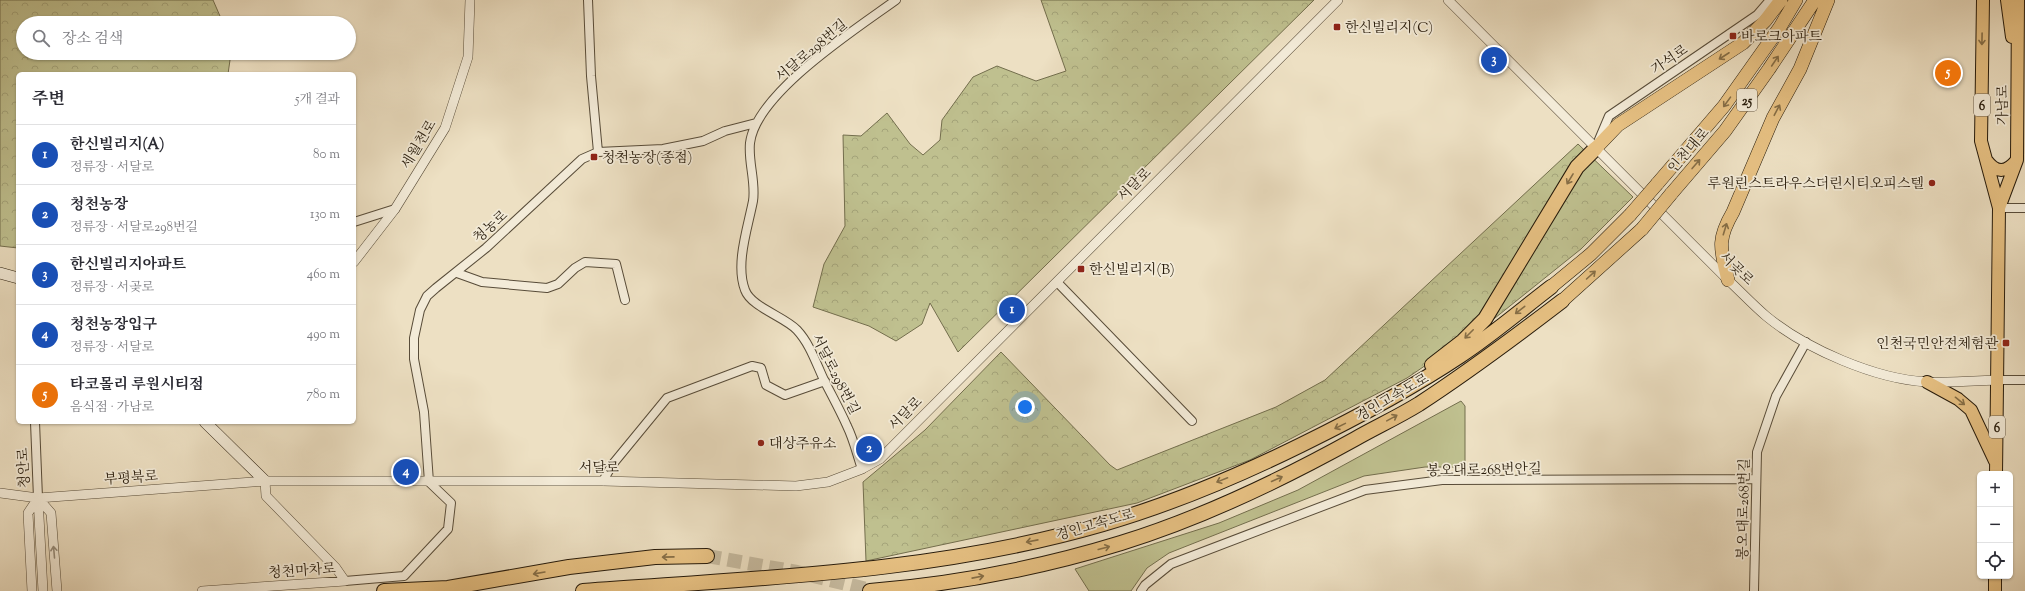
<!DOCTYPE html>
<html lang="ko">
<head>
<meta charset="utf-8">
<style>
  body { margin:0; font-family:"Sorts Mill Goudy","Noto Serif KR",serif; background:#f2f2f3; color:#2b2b33 }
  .controls { position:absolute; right:12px; bottom:12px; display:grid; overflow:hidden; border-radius:6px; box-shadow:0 1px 3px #0004 }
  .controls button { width:36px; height:36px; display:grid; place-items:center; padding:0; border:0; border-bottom:1px solid #e1e1e2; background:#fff; color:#2b2b33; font:20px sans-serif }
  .you { position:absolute; left:1025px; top:407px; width:14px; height:14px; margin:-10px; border:3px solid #fff; border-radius:50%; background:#1a73e8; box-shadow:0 0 0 6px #1a73e833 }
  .badge { display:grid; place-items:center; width:26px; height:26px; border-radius:50%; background:#7c3aed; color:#fff; font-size:13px; font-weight:700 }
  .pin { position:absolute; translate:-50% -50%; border:2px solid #fff; box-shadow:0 1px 4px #0006 }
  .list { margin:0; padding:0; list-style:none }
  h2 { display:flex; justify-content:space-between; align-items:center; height:52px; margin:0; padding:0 16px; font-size:17px }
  h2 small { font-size:13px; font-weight:400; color:#7c7c81 }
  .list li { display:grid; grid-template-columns:26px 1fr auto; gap:12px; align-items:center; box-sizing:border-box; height:60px; padding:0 16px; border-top:1px solid #e1e1e2 }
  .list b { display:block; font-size:15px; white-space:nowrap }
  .list p { margin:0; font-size:13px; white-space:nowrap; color:#7c7c81 }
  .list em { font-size:13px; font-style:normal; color:#7c7c81 }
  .icon { flex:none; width:22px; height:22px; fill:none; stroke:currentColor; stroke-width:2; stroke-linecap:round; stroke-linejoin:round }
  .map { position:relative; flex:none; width:2025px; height:591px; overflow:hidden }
  .search { position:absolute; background:#fff; box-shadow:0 1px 3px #0004; left:16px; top:16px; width:340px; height:44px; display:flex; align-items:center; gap:10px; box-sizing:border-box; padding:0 14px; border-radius:22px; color:#7c7c81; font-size:15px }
  .panel { position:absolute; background:#fff; box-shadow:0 1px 3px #0004; left:16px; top:72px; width:340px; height:352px; border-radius:6px }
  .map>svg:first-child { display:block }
</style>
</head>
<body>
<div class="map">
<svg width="2025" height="591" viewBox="0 0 2025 591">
  <defs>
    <pattern id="forest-crowns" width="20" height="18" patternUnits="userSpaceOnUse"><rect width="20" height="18" fill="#bfc08f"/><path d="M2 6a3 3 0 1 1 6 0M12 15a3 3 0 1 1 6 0" fill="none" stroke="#a4a47a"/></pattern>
  </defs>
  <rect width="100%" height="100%" fill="#ede0c3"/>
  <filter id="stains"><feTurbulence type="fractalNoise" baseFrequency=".005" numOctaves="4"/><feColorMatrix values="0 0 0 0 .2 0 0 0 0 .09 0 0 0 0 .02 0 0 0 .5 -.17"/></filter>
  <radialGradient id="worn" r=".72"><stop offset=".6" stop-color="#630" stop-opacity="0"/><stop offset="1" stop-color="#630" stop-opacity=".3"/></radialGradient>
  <path fill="url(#forest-crowns)" stroke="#736e4d" d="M 0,0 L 213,0 L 223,23 L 23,23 L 23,53 L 231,53 L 228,74 L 18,74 L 18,248 L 0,246 Z
    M 1041,0 L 1314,0 L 958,352 L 930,303 L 922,324 L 896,341 L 869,326 L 813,307 L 824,264 L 845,226 L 843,135 L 861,136 L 887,113 L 910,144 L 923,155 L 940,140 L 942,120 L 973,77 L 997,66 L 1036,81 L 1066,71 Z
    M 1578,144 L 1633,197 L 1581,249 L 1495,318 L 1407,378 L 1250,460 L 1137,503 L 866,561 L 863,482 L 925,430 L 1001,352 L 1110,465 L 1117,470 L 1276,407 L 1325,380 Z"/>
  <path fill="#bfc08f" stroke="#736e4d" d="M 1461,401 L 1465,406 L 1465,467 L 1425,467 L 1364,476 L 1169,553 L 1147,568 L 1131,591 L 1089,591 L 1075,569 L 1219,523 L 1298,490 Z"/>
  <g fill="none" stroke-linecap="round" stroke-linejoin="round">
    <path stroke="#c5b99e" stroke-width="14" stroke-dasharray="14 7" stroke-linecap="butt" d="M 707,556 L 797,572 L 875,591"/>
    <g stroke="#584c39" stroke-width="10">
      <path id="minor" d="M 1598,142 L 1609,116 L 1757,15 L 1770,0
        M 598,152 L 663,149 L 703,141 L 725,131 L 756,123
        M 1999,208 L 2025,208
        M 354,222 L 395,209
        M 457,273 L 482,282 L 547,288 L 558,284 L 575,268 L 585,262 L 616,264 L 625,300
        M 1057,282 L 1192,421
        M 1997,380 L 2025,380
        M 35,422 L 38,498
        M 862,469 C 857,455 854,440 847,426 C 840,410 832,396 824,380 C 816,363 810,344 797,330 C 785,317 751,307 745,290 C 735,264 748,227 753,201 C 756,182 748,162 750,143 C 756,93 856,29 896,0
        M 603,481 L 612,465 L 667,398 L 752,366 L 761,368 L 766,385 L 785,395 L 825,381
        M 345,581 L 404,576 L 448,529 L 451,503 L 429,482 L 424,412 L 414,359 L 414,338 L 420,310 L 427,296 L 436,288 L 486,248 L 582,159 L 598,152 L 591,76 L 588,0
        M 1141,591 L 1145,585 L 1171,564 L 1365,490 L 1442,480 L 1756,479
        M 1754,591 L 1757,452 L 1776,396 L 1806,342"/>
    </g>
    <g stroke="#584c39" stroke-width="10">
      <path id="tertiary" d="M 1448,0 L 1728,280 C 1741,292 1753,305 1766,316 C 1806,349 1875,379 1927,382 C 1951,383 1974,381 1997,380
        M 354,262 L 395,209 L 445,128 L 468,57 L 470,0
        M 0,493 L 38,498 L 265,481 L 603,481 L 796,486 L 828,482 L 862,469 L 880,459 L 1338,0
        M 38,498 L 51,513 L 57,591
        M 38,498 L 43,591
        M 32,591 L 28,513 L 38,498
        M 202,591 L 345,581 L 336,568 L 266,496 L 265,481"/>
    </g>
    <g stroke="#271b0b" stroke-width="12">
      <path id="secondary" d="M 0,273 L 18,278
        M 205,422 L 265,481"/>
    </g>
    <g stroke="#271b0b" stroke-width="14">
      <path id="primary" d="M 1983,0 L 1981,141 L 1999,208 L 1996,474
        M 2007,0 L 2012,37
        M 1987,161 C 1996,173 2006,173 2016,161
        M 1999,208 L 2017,160 L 2018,0
        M 1927,382 L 1958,399 L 1971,410 L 1995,461
        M 1995,591 L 1995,576"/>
    </g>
    <g stroke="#271b0b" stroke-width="14">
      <path id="trunk" d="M 1595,149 L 1618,125 L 1743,43 L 1765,21 L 1781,0
        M 1657,184 L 1724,106 L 1780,27 L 1796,0
        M 1671,194 L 1725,131 L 1769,69 L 1815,0
        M 1728,280 C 1721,250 1716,241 1733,212 L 1773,118 L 1800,69 L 1828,0
        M 1551,287 L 1591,254 L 1630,215
        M 1562,301 L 1642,229"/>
    </g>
    <g stroke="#271b0b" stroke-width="16">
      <path id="motorway" d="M 1432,365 L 1463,341 L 1485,319 L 1577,167 L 1595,149
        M 384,591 L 448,588 L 569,567 L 655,557 L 707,556
        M 583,591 C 757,578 935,573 1103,524 C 1172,504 1238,476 1301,445 C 1356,418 1409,390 1460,356 C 1492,335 1521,310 1551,287
        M 870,591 C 954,584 1040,568 1121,543 C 1202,518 1281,480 1355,439 C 1376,427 1398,417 1419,404 C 1468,372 1515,337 1562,301"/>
    </g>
    <use href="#minor" stroke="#f3ebd8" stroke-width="8"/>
    <use href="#tertiary" stroke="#f3ebd8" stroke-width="9"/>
    <use href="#secondary" stroke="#f3ebd8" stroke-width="11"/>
    <use href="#primary" stroke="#e6c082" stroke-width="12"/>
    <use href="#trunk" stroke="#e6c082" stroke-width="13"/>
    <use href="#motorway" stroke="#e6c082" stroke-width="14"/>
    <g stroke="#271b0b" stroke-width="14" stroke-linecap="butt">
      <path id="trunk-bridge" d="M 1630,215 L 1657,184
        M 1642,229 L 1671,194"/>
    </g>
    <use href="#trunk-bridge" stroke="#e6c082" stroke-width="13"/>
  </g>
  <defs><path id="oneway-shaft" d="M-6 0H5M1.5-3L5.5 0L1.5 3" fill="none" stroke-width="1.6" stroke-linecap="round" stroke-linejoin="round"/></defs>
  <g stroke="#866e46">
    <use href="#oneway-shaft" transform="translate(1982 39) rotate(91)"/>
    <use href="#oneway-shaft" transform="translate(1724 56) rotate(147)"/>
    <use href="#oneway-shaft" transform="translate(1775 61) rotate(-56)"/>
    <use href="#oneway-shaft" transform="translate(1727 102) rotate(126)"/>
    <use href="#oneway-shaft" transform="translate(1777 110) rotate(-62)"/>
    <use href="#oneway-shaft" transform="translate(1696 164) rotate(-49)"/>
    <use href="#oneway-shaft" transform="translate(1570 179) rotate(121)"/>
    <use href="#oneway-shaft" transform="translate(1725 229) rotate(-73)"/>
    <use href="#oneway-shaft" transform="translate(1591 275) rotate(-42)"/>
    <use href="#oneway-shaft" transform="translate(1520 310) rotate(142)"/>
    <use href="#oneway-shaft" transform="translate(1469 334) rotate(135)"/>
    <use href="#oneway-shaft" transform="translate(1960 401) rotate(39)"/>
    <use href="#oneway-shaft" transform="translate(1392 418) rotate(-29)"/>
    <use href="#oneway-shaft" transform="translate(1340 426) rotate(154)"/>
    <use href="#oneway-shaft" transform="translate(1277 479) rotate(-24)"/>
    <use href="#oneway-shaft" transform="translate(1222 480) rotate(158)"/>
    <use href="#oneway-shaft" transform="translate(1032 541) rotate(169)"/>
    <use href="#oneway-shaft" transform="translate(1104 548) rotate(-15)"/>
    <use href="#oneway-shaft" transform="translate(668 557) rotate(179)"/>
    <use href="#oneway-shaft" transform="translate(539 573) rotate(170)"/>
    <use href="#oneway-shaft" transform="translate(978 577) rotate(-11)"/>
  </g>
  <use stroke="#978d7c" href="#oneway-shaft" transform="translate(54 552) rotate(-95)"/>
  <g fill="#8f2418" stroke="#f3ebd8" stroke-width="1.5">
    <rect x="1333" y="23" width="8" height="8" rx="2"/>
    <rect x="1729" y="32" width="8" height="8" rx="2"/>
    <rect x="590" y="153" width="8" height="8" rx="2"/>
    <circle cx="1932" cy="183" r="4"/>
    <rect x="1077" y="265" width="8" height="8" rx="2"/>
    <rect x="2002" y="339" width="8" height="8" rx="2"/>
    <circle cx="761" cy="443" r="4"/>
  </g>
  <g text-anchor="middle" stroke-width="3.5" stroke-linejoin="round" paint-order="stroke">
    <g fill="#f3ebd8" stroke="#645948" stroke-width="1">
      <rect x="1737" y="89" width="20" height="22" rx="3"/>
      <rect x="1974" y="94" width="16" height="22" rx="3"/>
      <rect x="1989" y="416" width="16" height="22" rx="3"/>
    </g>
    <g font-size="13" font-weight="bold" fill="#271b0b">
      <text x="1747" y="105">25</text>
      <text x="1982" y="110">6</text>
      <text x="1997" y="432">6</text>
    </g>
    <g font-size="14" fill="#271b0b" stroke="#f3ebd8" text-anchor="start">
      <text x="1345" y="32">한신빌리지(C)</text>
      <text x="1741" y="41">바로크아파트</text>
      <text x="602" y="162">청천농장(종점)</text>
      <text x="1924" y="188" text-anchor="end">루원린스트라우스더린시티오피스텔</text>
      <text x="1089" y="274">한신빌리지(B)</text>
      <text x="1998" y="348" text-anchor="end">인천국민안전체험관</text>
      <text x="769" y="448">대상주유소</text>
    </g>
    <g font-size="14" fill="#271b0b" stroke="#f3ebd8">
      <text transform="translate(811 50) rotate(-40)" y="5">서달로298번길</text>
      <text transform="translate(1669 59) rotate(-34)" y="5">가석로</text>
      <text transform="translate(2002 105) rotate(-90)" y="5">가남로</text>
      <text transform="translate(418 144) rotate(-59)" y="5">세월천로</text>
      <text transform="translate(1688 150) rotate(-49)" y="5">인천대로</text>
      <text transform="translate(1134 184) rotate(-45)" y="5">서달로</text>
      <text transform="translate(490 226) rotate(-42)" y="5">청농로</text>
      <text transform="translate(1737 268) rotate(44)" y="5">서곶로</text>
      <text transform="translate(836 374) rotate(63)" y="5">서달로298번길</text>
      <text transform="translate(1392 397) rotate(-30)" y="5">경인고속도로</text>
      <text transform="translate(905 413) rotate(-45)" y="5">서달로</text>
      <text x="599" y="472">서달로</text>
      <text transform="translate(23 468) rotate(-93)" y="5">청안로</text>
      <text transform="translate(1484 469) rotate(-1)" y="5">봉오대로268번안길</text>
      <text transform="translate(131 477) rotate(-4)" y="5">부평북로</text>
      <text transform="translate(1743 509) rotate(-89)" y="5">봉오대로268번길</text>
      <text transform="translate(1095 524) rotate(-16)" y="5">경인고속도로</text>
      <text transform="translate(302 570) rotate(-4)" y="5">청천마차로</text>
    </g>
  </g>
  <rect width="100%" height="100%" filter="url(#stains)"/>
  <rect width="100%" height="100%" fill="url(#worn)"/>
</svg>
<div class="controls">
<button>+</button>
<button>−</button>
<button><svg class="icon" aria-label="locate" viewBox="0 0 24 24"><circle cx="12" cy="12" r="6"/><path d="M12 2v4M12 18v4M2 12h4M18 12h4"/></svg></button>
</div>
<div class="you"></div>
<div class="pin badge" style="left:1012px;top:310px;background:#1a4fb4">1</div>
<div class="pin badge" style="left:869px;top:449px;background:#1a4fb4">2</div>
<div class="pin badge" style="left:1494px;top:60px;background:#1a4fb4">3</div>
<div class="pin badge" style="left:406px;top:472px;background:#1a4fb4">4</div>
<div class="pin badge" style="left:1948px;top:73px;background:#e8710a">5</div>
<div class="search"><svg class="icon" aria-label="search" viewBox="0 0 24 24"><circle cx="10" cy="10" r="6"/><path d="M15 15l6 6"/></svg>장소 검색</div>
<section class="panel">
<h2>주변<small>5개 결과</small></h2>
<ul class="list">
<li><span class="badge" style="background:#1a4fb4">1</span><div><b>한신빌리지(A)</b><p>정류장 · 서달로</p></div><em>80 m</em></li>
<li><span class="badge" style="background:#1a4fb4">2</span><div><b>청천농장</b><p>정류장 · 서달로298번길</p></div><em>130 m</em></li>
<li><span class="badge" style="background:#1a4fb4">3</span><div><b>한신빌리지아파트</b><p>정류장 · 서곶로</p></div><em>460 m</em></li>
<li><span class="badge" style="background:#1a4fb4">4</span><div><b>청천농장입구</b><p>정류장 · 서달로</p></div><em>490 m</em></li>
<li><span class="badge" style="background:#e8710a">5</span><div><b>타코몰리 루원시티점</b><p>음식점 · 가남로</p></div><em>780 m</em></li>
</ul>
</section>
</div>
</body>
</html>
